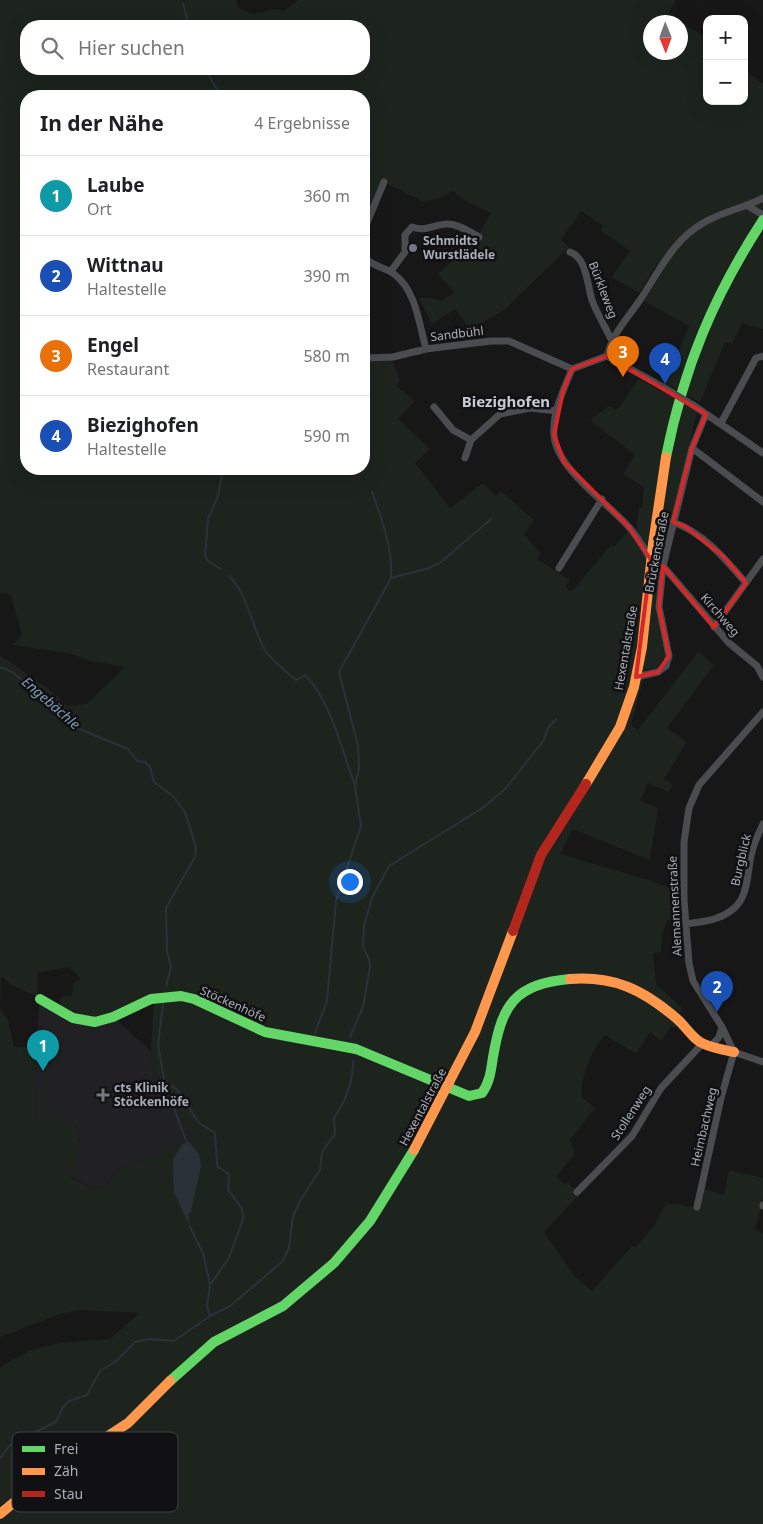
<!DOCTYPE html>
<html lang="de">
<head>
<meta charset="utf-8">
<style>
  body { margin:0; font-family:"Noto Sans",sans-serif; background:#f6f6f6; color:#202124 }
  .controls { position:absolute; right:15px; top:15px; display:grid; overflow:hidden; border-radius:10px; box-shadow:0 5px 20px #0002 }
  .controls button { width:45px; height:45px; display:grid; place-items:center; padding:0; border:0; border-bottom:1px solid #e0e0e0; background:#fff; color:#202124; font:25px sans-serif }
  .compass { position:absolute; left:643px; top:15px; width:45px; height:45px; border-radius:50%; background:#fff; box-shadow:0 5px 20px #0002; rotate:179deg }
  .you { position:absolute; left:349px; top:881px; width:18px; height:18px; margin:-12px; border:4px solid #fff; border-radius:50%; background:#1a73e8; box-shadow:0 0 0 8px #1a73e833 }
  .badge { display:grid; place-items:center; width:32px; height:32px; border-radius:50%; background:#757880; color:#fff; font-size:16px; font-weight:700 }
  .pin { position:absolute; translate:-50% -41px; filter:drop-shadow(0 1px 2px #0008) }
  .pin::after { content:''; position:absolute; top:26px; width:18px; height:15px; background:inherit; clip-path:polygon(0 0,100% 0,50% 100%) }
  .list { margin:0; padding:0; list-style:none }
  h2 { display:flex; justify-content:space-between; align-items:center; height:65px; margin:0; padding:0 20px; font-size:21px }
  h2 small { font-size:16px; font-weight:400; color:#757577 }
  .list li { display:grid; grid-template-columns:32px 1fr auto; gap:15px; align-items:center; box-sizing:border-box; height:80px; padding:0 20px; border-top:1px solid #e0e0e0 }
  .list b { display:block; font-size:19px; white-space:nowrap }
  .list p { margin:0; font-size:16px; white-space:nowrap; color:#757577 }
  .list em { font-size:16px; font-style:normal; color:#757577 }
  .icon { flex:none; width:28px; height:28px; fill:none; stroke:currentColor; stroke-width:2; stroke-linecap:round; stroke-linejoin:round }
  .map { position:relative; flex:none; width:763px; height:1524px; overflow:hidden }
  .search { position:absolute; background:#fff; box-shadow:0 5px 20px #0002; left:20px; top:20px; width:350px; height:55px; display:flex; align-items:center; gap:12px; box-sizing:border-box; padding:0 18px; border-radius:20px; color:#757577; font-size:19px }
  .panel { position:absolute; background:#fff; box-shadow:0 5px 20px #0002; left:20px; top:90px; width:350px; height:385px; border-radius:20px }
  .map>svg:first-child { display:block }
</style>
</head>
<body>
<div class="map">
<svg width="763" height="1524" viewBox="0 0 763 1524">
  <rect width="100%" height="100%" fill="#171717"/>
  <path fill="#212123" d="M 40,999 L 59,1011 L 113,1017 L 150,1050 L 150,1062 L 194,1139 L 118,1170 L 104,1186 L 93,1189 L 71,1176 L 80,1141 L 76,1127 L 67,1118 L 35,1123 L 36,1097 L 34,1069 Z"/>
  <path fill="#1d241e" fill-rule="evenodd" d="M 0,0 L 236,0 L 238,8 L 253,14 L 277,9 L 284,11 L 298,0 L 676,0 L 669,12 L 707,39 L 707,101 L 744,101 L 744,69 L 763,84 L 763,329 L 742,323 L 732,344 L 725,342 L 700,402 L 665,383 L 689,326 L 644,301 L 663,271 L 656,265 L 639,293 L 612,277 L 630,251 L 600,230 L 604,226 L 581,211 L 561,240 L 569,247 L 503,311 L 470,329 L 455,309 L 432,324 L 419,298 L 431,298 L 441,301 L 454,293 L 438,274 L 476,239 L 491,213 L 466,201 L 453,191 L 439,199 L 422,201 L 382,181 L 364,226 L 364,96 L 26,96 L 26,469 L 364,469 L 364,361 L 392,360 L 400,381 L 396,386 L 415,401 L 398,419 L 430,449 L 415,463 L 450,508 L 483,483 L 496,496 L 501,491 L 534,520 L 524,534 L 541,554 L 537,559 L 570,580 L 565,587 L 571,592 L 611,545 L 614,547 L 629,530 L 636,530 L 639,508 L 642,508 L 644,487 L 623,474 L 635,455 L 590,420 L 609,406 L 617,410 L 639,379 L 697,411 L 657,583 L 656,613 L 665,657 C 663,668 656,669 646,669 L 631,725 L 638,730 L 698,652 L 714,665 L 667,728 L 687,742 L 664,779 L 673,785 L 669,792 L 648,783 L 640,800 L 658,808 L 650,860 L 572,829 L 560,854 L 649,880 L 681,893 L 683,919 L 667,920 L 662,935 L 661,952 L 653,953 L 656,984 L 683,1009 L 673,1020 L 678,1024 L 675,1028 L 671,1026 L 661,1041 L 650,1032 L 636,1054 L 605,1035 C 592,1051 580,1075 582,1097 L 595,1108 L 570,1140 L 575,1154 L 556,1176 L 565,1185 L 568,1182 L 579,1195 L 544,1232 L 575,1277 L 592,1291 L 632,1246 L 636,1247 L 654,1226 L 666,1203 L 701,1208 L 704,1189 L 724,1195 L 729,1170 L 763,1178 L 763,1198 L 755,1230 L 763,1233 L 763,1524 L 0,1524 L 0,1367 L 30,1350 L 60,1343 L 110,1339 L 139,1313 L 81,1310 L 63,1313 L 0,1337 L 0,655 L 54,693 L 67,706 L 87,704 L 125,667 L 90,661 L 69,653 L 13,645 L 22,635 L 11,595 L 0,593 ZM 650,22 L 680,22 L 680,52 L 650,52 ZM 26,26 L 364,26 L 364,69 L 26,69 ZM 69,967 L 81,979 L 73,984 L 72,996 L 61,997 L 59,1011 L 101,1021 L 154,1000 L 150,1062 L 193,1139 L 118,1170 L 104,1186 L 93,1189 L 71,1177 C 77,1153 87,1137 68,1118 L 51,1118 L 35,1122 C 37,1097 34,1073 36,1047 L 14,1047 L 8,1020 L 0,1008 L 1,976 L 11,985 L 37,996 L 38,973 Z"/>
  <path fill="#2a3239" d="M 189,1142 L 199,1154 L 201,1166 L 191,1211 L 188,1214 L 190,1227 L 174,1192 L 173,1160 L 182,1144 Z"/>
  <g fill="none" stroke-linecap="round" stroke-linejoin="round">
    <path stroke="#2a3239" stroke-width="2" d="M 183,4 L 189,26
      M 205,69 L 218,91 L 217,96
      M 221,569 L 208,561 L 205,556 L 208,519 L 218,496 L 223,469
      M 229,576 C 249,596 251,626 265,650 C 272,661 286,671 296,680 L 305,675 C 331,701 342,751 355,785
      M 391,578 L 429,568 L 441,562 L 491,519
      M 0,667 C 26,674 39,706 65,712 L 77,728 L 128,749 L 137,761 L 145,762 L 150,767 L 154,782 L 173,796 L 185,812 L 196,847 L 195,857 L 166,908 L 167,951 L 171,967 L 166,986
      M 314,1035 L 327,1001 L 336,901 L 361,826 L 355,786 L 359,768 L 358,746 L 339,672 L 391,578 C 393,548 382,520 372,492
      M 350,1037 L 363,1007 L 370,967 L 369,959 L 363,947 L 364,925 L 373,896 L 389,866 L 484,807 L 505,789 L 544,740 L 548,728 L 556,719
      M 164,1079 L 175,1110
      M 175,1111 L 187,1143
      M 190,1227 L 203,1253 L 210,1285
      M 210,1316 L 230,1306 L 282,1262 L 289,1248 L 293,1216 L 300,1201 L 320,1170 L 322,1152 L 335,1134 L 334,1118 C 346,1101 353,1083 353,1061
      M 0,1458 L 12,1443 L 56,1422 L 63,1407 L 69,1401 L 87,1395 L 100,1371 L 115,1362 L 135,1342 L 149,1339 L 174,1341 L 210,1316 L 207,1306 L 210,1285 L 229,1258 L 243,1219 L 242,1209 L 228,1190 L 229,1174 L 218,1167 L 217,1163 L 215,1133 L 199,1123 L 179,1092 L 164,1079 L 158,1045 L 163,1003"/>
    <path stroke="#4b4c50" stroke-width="7" d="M 748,206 L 763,215
      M 364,230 L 384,182
      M 570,252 C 587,258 587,285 592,300 C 597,314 605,326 611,339
      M 364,257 C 371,266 385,267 394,274 C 416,290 419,324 426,349
      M 391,271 L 405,252 L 405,235 L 412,227 C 427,232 432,225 446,224 C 457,223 470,232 479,237
      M 607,356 C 612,334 627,319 640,300 C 659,272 672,241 703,223 C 721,212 744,208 763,198
      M 607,356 L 663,387
      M 364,358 L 393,357 L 426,349 L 491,341 L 509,341 L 572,369
      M 572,369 C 564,389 552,413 554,435 C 556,468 606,502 627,525 C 637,535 644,548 651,560
      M 572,369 L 607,356
      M 693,405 L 763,453
      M 434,407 L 453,430 L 471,440
      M 721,423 L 756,358 L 763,356
      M 692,448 L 763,502
      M 465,458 L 471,440 L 500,414 L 530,408 L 557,411
      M 673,522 C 704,533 725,559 746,583
      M 663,566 L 729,643 L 757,666 L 763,677
      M 559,568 L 602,499
      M 714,627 L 763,559
      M 636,677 L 658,672 L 666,666 L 669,656 L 659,607 L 663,566 L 692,448 L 706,414
      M 687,924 C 696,922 706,922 714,919 C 746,909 746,889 750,861 C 752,848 757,836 763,824
      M 712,1045 L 719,1037 L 722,1027
      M 734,1052 L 722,1027 L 693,981 L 689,963 L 684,900 L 684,842 L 689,808 L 699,785 L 763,712
      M 734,1052 L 763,1062
      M 577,1192 L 632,1136 L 661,1088 L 702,1044
      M 763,1206 L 763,1205
      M 697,1207 L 721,1098 L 734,1052"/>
    <path stroke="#63d668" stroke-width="10" d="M 666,457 C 684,367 713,297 763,220
      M 40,999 L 73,1018 L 95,1022 L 113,1017 L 151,999 L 181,996 L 194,999 L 265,1032 L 356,1049 L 469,1096 L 482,1093 C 490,1082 491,1070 493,1057 C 502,1005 514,984 570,979
      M 170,1381 L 214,1342 L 283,1306 L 334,1263 L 370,1221 L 414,1150"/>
    <path stroke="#ff974d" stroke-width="10" d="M 586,784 L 620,727 L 634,687 L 642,647 L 653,544 L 666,457
      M 570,979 C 614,976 642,989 676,1018 C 685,1025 693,1040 704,1044 C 713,1048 724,1050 734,1052
      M 414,1150 L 475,1032 L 513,931
      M 0,1514 L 41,1480 L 128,1423 L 170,1381"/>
    <path stroke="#b3261e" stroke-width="10" d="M 513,931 L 541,855 L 586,784"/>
    <path stroke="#4b4c50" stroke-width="7" d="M 663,387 L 693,405"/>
  </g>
  <path fill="none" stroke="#d62828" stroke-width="4" stroke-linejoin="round" d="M 607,356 L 706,414 L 692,448 L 673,522 L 686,527 L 723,556 L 746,583 L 714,627 L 663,566 L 659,607 L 669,656 L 658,672 L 636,677 L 651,560 L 629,527 L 564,462 L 554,435 L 563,391 L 572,369 Z"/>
  <g fill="#757880" stroke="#111113" stroke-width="2">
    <circle cx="413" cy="248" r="5"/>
    <path d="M100.5 1087.5h5v5h5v5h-5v5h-5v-5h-5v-5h5z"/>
  </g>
  <g text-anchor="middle" stroke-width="5" stroke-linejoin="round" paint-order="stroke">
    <g font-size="12" font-weight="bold" fill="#a8adb8" stroke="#111113" text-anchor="start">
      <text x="423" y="245">Schmidts<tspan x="423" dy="14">Wurstlädele</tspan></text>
      <text x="114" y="1092">cts Klinik<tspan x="114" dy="14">Stöckenhöfe</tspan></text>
    </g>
    <g font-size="12" fill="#a8adb8" stroke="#111113">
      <text transform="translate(603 290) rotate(69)" y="4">Bürkleweg</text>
      <text transform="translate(457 334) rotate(-7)" y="4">Sandbühl</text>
      <text transform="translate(657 552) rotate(-79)" y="4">Brückenstraße</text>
      <text transform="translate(720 615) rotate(49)" y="4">Kirchweg</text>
      <text transform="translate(626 648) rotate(-80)" y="4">Hexentalstraße</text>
      <text transform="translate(741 860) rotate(-77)" y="4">Burgblick</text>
      <text transform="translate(675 906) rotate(-93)" y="4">Alemannenstraße</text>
      <text transform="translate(233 1004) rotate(24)" y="4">Stöckenhöfe</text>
      <text transform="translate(423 1107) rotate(-62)" y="4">Hexentalstraße</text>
      <text transform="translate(631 1113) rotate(-57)" y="4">Stollenweg</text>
      <text transform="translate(704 1127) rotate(-77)" y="4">Heimbachweg</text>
    </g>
    <g font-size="14" font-style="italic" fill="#7f9bb3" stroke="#111113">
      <text transform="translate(51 703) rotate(41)" y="5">Engebächle</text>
    </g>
    <g font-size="15" font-weight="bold" fill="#c9ccd4" stroke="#111113">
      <text x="506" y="407">Biezighofen</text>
    </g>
  </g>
  <rect x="12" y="1432" width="166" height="80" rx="8" fill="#111113" stroke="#3e4045" stroke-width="1"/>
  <rect x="22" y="1446" width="23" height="6" fill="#63d668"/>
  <rect x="22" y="1468" width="23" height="7" fill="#ff974d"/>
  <rect x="22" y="1491" width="23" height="6" fill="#b3261e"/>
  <g font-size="14" fill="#a8adb8">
    <text x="54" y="1454">Frei</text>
    <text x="54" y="1476">Zäh</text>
    <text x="54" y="1499">Stau</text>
  </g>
</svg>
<div class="controls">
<button>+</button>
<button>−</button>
</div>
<svg class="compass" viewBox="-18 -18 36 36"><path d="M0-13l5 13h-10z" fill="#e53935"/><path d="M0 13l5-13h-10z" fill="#757577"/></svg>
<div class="you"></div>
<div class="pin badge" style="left:43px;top:1071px;background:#0f9aa8">1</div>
<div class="pin badge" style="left:717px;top:1012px;background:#1a4fb4">2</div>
<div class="pin badge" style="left:623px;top:377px;background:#e8710a">3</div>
<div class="pin badge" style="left:665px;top:384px;background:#1a4fb4">4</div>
<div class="search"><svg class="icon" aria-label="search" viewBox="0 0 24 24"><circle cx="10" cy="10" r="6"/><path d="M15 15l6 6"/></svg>Hier suchen</div>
<section class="panel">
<h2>In der Nähe<small>4 Ergebnisse</small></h2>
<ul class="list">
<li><span class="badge" style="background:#0f9aa8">1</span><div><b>Laube</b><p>Ort</p></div><em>360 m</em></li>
<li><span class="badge" style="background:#1a4fb4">2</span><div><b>Wittnau</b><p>Haltestelle</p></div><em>390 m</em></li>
<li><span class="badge" style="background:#e8710a">3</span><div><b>Engel</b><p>Restaurant</p></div><em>580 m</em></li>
<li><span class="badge" style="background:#1a4fb4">4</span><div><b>Biezighofen</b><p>Haltestelle</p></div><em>590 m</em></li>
</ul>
</section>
</div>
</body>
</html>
